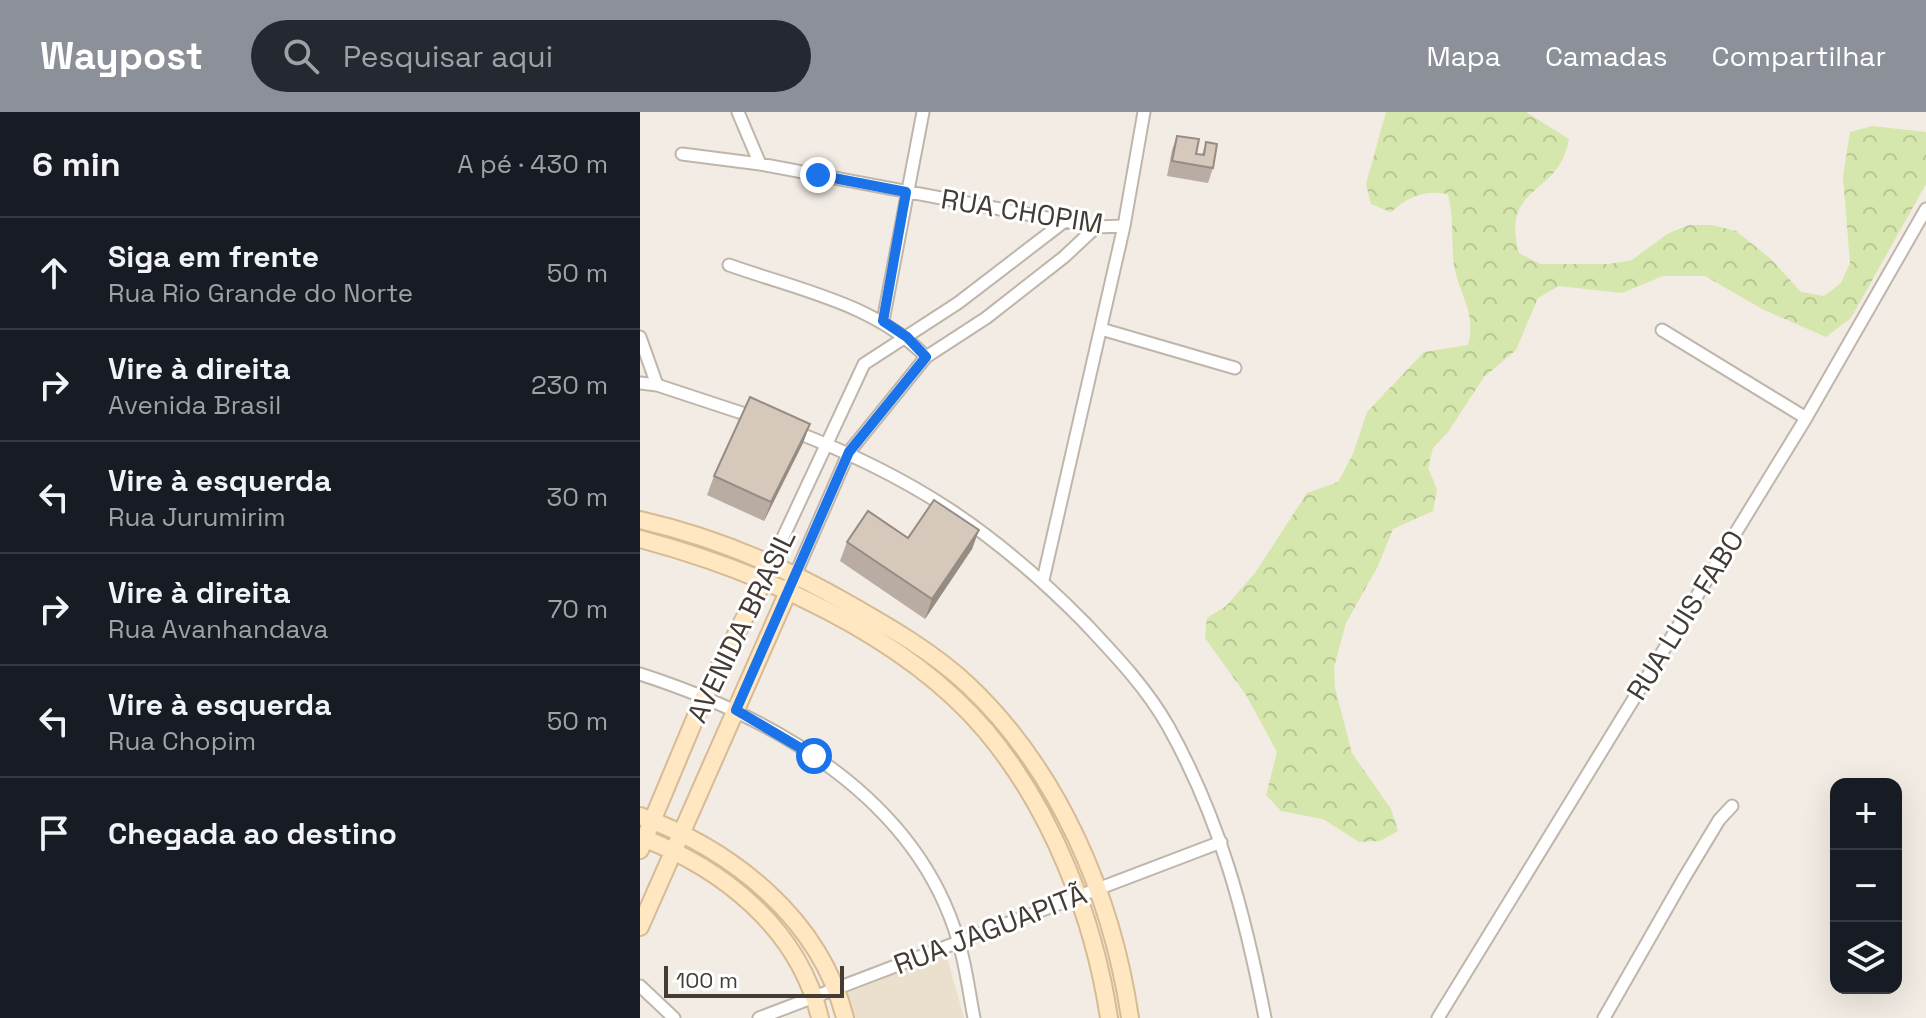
<!DOCTYPE html>
<html lang="pt">
<head>
<meta charset="utf-8">
<style>
	body { margin:0; font-family:"Space Grotesk",sans-serif; background:#242831; color:#f1f3f6 }
	.controls { position:absolute; right:24px; bottom:24px; display:grid; overflow:hidden; border-radius:16px; box-shadow:0 8px 32px #0002 }
	.controls button { width:72px; height:72px; display:grid; place-items:center; padding:0; border:0; border-bottom:2px solid #363941; background:#171b24; color:#f1f3f6; font:40px sans-serif }
	.scale { position:absolute; left:24px; bottom:20px; width:180px; box-sizing:border-box; padding-left:8px; border:4px solid #443b34; border-top:0; font-size:22px; line-height:28px; white-space:nowrap; color:#443b34; -webkit-text-stroke:6px #fff; paint-order:stroke }
	.stop { position:absolute; width:24px; height:24px; margin:-18px; border:6px solid #1a73e8; border-radius:50%; background:#fff }
	.stop.end { background:#1a73e8; border-color:#fff; box-shadow:0 2px 8px #0008 }
	.list { margin:0; padding:0; list-style:none }
	h2 { display:flex; justify-content:space-between; align-items:center; height:104px; margin:0; padding:0 32px; font-size:34px }
	h2 small { font-size:26px; font-weight:400; color:#9ea1a6 }
	.list li { display:grid; grid-template-columns:52px 1fr auto; gap:24px; align-items:center; box-sizing:border-box; height:112px; padding:0 32px; border-top:2px solid #363941 }
	.list b { display:block; font-size:30px; white-space:nowrap }
	.list p { margin:0; font-size:26px; white-space:nowrap; color:#9ea1a6 }
	.list em { font-size:26px; font-style:normal; color:#9ea1a6 }
	.icon { flex:none; width:44px; height:44px; fill:none; stroke:currentColor; stroke-width:2; stroke-linecap:round; stroke-linejoin:round }
	.map { position:relative; flex:none; width:1286px; height:906px; overflow:hidden }
	header { display:flex; align-items:center; gap:48px; box-sizing:border-box; height:112px; padding:0 40px; background:#8c9099; color:#fff }
	header strong { font-size:38px }
	nav { display:flex; gap:44px; margin-inline-start:auto; font-size:28px }
	.search { width:560px; height:72px; background:#242831; display:flex; align-items:center; gap:20px; box-sizing:border-box; padding:0 28px; border-radius:44px; color:#9ea1a6; font-size:30px }
	main { display:flex }
	aside { flex:1; background:#171b24 }
	.map>svg:first-child { display:block }
	.education { fill:#ebdfce }
	.forest { fill:url(#forest-crowns) }
	.lines { fill:none; stroke-linecap:round; stroke-linejoin:round }
	.street-casing { stroke:#c0b5aa; stroke-width:15 }
	.secondary-casing { stroke:#d6bb95; stroke-width:20 }
	.street { stroke:#fff; stroke-width:11 }
	.secondary { stroke:#ffe7c2; stroke-width:16 }
	.wall { fill:#b9aca2 }
	.shaded-wall { fill:#968c84 }
	.building { fill:#d7c8bc; stroke:#968c84; stroke-width:2 }
	.route { stroke:#1a73e8; stroke-width:10 }
	.labels { text-anchor:middle; stroke-width:6; stroke-linejoin:round; paint-order:stroke }
	.street-label { font-size:28px; fill:#443b34; stroke:#fff }
</style>
</head>
<body>
<header>
<strong>Waypost</strong>
<div class="search"><svg class="icon" aria-label="search" viewBox="0 0 24 24"><circle cx="10" cy="10" r="6"/><path d="M15 15l6 6"/></svg>Pesquisar aqui</div>
<nav><a>Mapa</a><a>Camadas</a><a>Compartilhar</a></nav>
</header>
<main>
<aside>
<h2>6 min<small>A pé · 430 m</small></h2>
<ul class="list">
<li><svg class="icon" aria-label="ahead" viewBox="0 0 24 24"><path d="M12 20V5M6 11l6-6 6 6"/></svg><div><b>Siga em frente</b><p>Rua Rio Grande do Norte</p></div><em>50 m</em></li>
<li><svg class="icon" aria-label="right" viewBox="0 0 24 24"><path d="M7 20v-9h11M14 6l5 5-5 5"/></svg><div><b>Vire à direita</b><p>Avenida Brasil</p></div><em>230 m</em></li>
<li><svg class="icon" aria-label="left" viewBox="0 0 24 24"><path d="M17 20v-9H6M10 6l-5 5 5 5"/></svg><div><b>Vire à esquerda</b><p>Rua Jurumirim</p></div><em>30 m</em></li>
<li><svg class="icon" aria-label="right" viewBox="0 0 24 24"><path d="M7 20v-9h11M14 6l5 5-5 5"/></svg><div><b>Vire à direita</b><p>Rua Avanhandava</p></div><em>70 m</em></li>
<li><svg class="icon" aria-label="left" viewBox="0 0 24 24"><path d="M17 20v-9H6M10 6l-5 5 5 5"/></svg><div><b>Vire à esquerda</b><p>Rua Chopim</p></div><em>50 m</em></li>
<li><svg class="icon" aria-label="arrive" viewBox="0 0 24 24"><path d="M6 21V4h12l-3 4 3 4H6"/></svg><div><b>Chegada ao destino</b></div></li>
</ul>
</aside>
<div class="map">
<svg width="1286" height="906" viewBox="0 0 1286 906">
	<defs>
		<pattern id="forest-crowns" width="20" height="18" patternUnits="userSpaceOnUse" patternTransform="scale(2)"><rect width="20" height="18" fill="#d5e7ac"/><path d="M2 6a3 3 0 1 1 6 0M12 15a3 3 0 1 1 6 0" fill="none" stroke="#b8c795"/></pattern>
	</defs>
	<rect width="100%" height="100%" fill="#f2ece4"/>
	<path class="education" d="M306 842 324 906H211L204 882Z"/>
	<path class="forest" d="M746 0H886L929 27C919 86 860 71 879 141L900 152H969L992 148 1027 122 1049 113H1072L1096 119 1131 147 1161 180 1184 184 1201 171 1210 151 1203 65 1210 20 1232 14 1286 20V72L1211 206 1186 225 1122 197 1065 164H1023L982 181 919 174 898 186 876 238 844 265 808 320 793 336 788 356 797 377 793 399 753 417 738 454 706 511 694 555 695 576 712 641 751 697 758 719 740 729 719 730 683 707 641 699 626 683 637 640 606 583 565 526 567 506 586 494 615 461 667 381 698 370 713 342 727 300 784 240 828 233C837 200 819 184 814 153 811 129 814 106 808 82 783 78 770 84 751 100L731 92 726 72Z"/>
	<g class="lines">
		<g class="street-casing">
			<path id="street" d="M98 0 120 52
				M42 42 120 52 456 115 484 114
				M89 153C156 177 236 192 286 245
				M243 209 283 0
				M461 217 595 256
				M1022 218 1166 306
				M0 225 17 273
				M0 271 17 273 114 305
				M153 319C273 365 354 419 444 510 474 542 506 575 528 614 580 707 605 802 625 906
				M132 449 224 252 318 191 425 109
				M156 461 209 340 286 245 346 206 424 145 456 115
				M403 468 484 114 504 0
				M0 562C133 605 276 685 318 828 326 853 329 881 334 906
				M0 874 34 906
				M119 906 581 730
				M798 906 1166 306 1286 97
				M964 906 1044 766 1079 708 1092 694"/>
		</g>
		<g class="secondary-casing">
			<path id="secondary" d="M0 408C75 425 141 453 207 491 249 515 293 540 328 573 419 659 472 784 490 906
				M0 427C120 459 264 522 346 619 412 698 454 806 469 906
				M0 704C93 738 180 807 205 906
				M0 725C83 756 159 817 180 906
				M0 738 64 585 127 462
				M0 815 151 473"/>
		</g>
		<use href="#street" class="street"/>
		<use href="#secondary" class="secondary"/>
	</g>
	<path class="wall" d="M537 24 556 42 562 43 566 30 573 56 568 71 527 64 532 38Z
		M170 312 163 331 124 409 67 383 74 364Z
		M339 418 332 437 285 507 200 449 207 430 268 426Z"/>
	<path class="shaded-wall" d="M170 312 163 331 124 409 131 390Z
		M339 418 332 437 285 507 292 487Z"/>
	<path class="building" d="M537 24 559 27 556 42 564 43 566 30 577 32 573 56 532 49Z
		M110 285 170 312 131 390 74 364Z
		M294 388 339 418 292 487 207 430 228 399 268 426Z"/>
	<g class="lines">
		<path class="route" d="M174 644 96 598 209 340 286 245 267 225 243 209 266 80 178 63"/>
	</g>
	<g class="labels">
		<g class="street-label">
			<text transform="translate(382 99) rotate(9)" y="10">RUA CHOPIM</text>
			<text transform="translate(1045 503) rotate(-58)" y="10">RUA LUIS FABO</text>
			<text transform="translate(101 514) rotate(-64)" y="10">AVENIDA BRASIL</text>
			<text transform="translate(350 817) rotate(-21)" y="10">RUA JAGUAPITÃ</text>
		</g>
	</g>
</svg>
<div class="controls">
<button>+</button>
<button>−</button>
<button><svg class="icon" aria-label="layers" viewBox="0 0 24 24"><path d="M12 4l9 5-9 5-9-5zM3 14l9 5 9-5"/></svg></button>
</div>
<div class="scale">100 m</div>
<div class="stop" style="left:174px;top:644px"></div>
<div class="stop end" style="left:178px;top:63px"></div>
</div>
</main>
</body>
</html>
